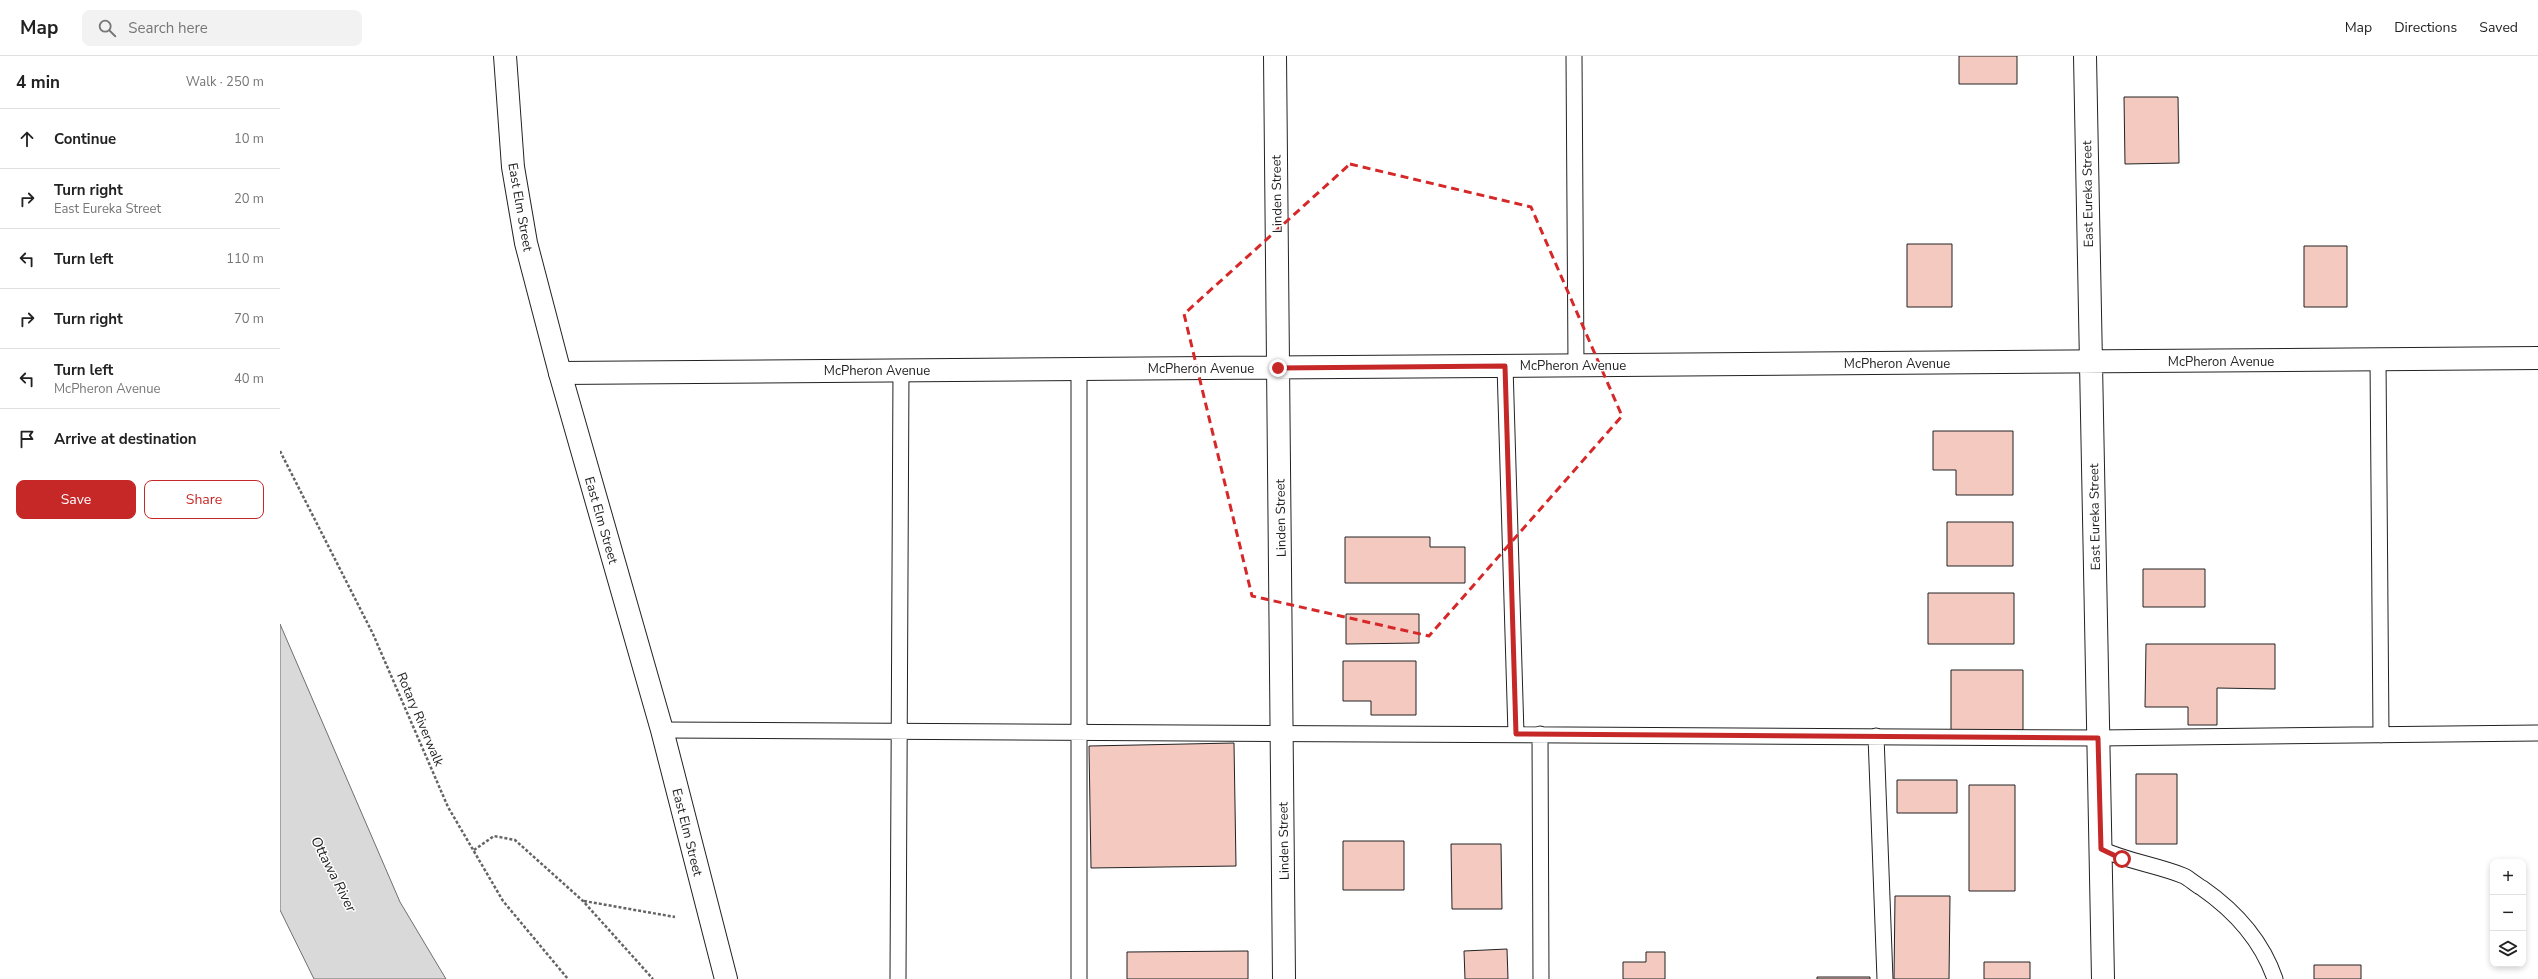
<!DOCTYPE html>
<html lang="en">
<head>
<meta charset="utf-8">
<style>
	body { margin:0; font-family:"Nunito Sans",sans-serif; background:#f2f2f2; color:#222 }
	.controls { position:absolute; right:12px; bottom:12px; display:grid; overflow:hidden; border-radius:8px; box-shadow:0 2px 6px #0003 }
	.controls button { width:36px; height:36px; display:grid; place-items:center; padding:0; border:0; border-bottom:1px solid #e0e0e0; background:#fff; color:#222; font:20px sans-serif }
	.stop { position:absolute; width:12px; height:12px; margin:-9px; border:3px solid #c62828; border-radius:50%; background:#fff }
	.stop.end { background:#c62828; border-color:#fff; box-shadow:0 1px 4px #0008 }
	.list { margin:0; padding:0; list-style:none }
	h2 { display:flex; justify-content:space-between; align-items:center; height:52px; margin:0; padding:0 16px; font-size:17px }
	h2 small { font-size:13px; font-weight:400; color:#767676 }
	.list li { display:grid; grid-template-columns:26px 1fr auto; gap:12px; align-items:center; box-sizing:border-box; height:60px; padding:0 16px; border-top:1px solid #e0e0e0 }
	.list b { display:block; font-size:15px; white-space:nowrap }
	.list p { margin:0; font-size:13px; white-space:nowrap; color:#767676 }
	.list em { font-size:13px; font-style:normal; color:#767676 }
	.actions { display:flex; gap:8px; padding:12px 16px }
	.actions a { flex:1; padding:9px 0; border:1px solid #c62828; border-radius:8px; text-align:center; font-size:14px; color:#c62828 }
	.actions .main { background:#c62828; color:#fff }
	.icon { flex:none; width:22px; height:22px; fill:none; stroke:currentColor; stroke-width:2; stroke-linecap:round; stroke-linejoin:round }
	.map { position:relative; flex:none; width:2258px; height:923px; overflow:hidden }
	header { display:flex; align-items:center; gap:24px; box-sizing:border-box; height:56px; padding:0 20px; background:#fff; border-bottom:1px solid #e0e0e0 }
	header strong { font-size:19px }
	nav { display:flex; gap:22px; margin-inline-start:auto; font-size:14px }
	.search { width:280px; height:36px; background:#f2f2f2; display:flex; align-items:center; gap:10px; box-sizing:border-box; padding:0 14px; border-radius:8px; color:#767676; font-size:15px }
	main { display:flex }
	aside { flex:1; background:#fff }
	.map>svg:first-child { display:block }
	.water { fill:#d9d9d9; stroke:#6f6f6f }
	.building { fill:#f3c9c0; stroke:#222 }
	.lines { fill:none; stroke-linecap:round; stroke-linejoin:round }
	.service-casing { stroke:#222; stroke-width:17 }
	.minor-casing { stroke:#222; stroke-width:24 }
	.primary-casing { stroke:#222; stroke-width:24 }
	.path { stroke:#646464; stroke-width:2.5; stroke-dasharray:3 2; stroke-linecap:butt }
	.service { stroke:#fff; stroke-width:15 }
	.minor { stroke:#fff; stroke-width:22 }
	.primary { stroke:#fff; stroke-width:22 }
	.route { stroke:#c62828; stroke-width:5 }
	.marked { fill:none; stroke:#d62828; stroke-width:3; stroke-dasharray:8 5; stroke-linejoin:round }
	.labels { text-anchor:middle; stroke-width:3; stroke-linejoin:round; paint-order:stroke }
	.street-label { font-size:13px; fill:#222; stroke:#fff }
	.water-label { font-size:14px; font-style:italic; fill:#222; stroke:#fff }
</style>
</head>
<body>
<header>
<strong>Map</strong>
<div class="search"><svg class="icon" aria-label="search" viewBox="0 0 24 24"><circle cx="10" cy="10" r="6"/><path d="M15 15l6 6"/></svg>Search here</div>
<nav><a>Map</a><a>Directions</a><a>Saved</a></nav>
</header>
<main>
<aside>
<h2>4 min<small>Walk · 250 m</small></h2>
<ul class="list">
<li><svg class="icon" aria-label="ahead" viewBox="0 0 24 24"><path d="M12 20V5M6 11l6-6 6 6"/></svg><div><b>Continue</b></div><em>10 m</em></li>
<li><svg class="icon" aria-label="right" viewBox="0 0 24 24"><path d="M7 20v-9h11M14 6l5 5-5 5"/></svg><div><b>Turn right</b><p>East Eureka Street</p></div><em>20 m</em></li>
<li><svg class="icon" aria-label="left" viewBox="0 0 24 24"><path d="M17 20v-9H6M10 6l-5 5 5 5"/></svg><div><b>Turn left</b></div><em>110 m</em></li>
<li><svg class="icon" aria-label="right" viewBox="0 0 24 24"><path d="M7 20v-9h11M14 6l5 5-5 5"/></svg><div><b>Turn right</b></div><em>70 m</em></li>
<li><svg class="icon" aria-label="left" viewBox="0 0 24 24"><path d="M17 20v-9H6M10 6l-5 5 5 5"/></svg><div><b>Turn left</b><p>McPheron Avenue</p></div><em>40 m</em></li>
<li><svg class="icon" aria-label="arrive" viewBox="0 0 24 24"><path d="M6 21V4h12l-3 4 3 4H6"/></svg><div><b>Arrive at destination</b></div></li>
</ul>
<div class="actions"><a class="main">Save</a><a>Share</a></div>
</aside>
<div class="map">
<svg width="2258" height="923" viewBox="0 0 2258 923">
	<rect width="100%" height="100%" fill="#fff"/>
	<path class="water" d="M0 568 120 846 166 923H34L0 854Z"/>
	<path class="building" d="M1679 0H1737V28H1679Z
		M1844 41H1898L1899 107 1845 108Z
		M1627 188H1672V251H1627Z
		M2024 190H2067V251H2024Z
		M1653 375H1733V439H1676V414H1653Z
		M1667 466H1733V510H1667Z
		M1065 481H1150V491H1185V527H1065Z
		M1863 513H1925V551H1863Z
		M1648 537H1734V588H1648Z
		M1066 558H1139V587L1066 588Z
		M1866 588H1995V633L1937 632V669H1908V651H1865Z
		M1063 605H1136V659H1091V645H1063Z
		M1671 614H1743V674H1671Z
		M954 687 956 810 811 812 809 690Z
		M1856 718H1897V788H1856Z
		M1617 724H1677V757H1617Z
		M1689 729H1735V835H1689Z
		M1063 785H1124V834H1063Z
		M1171 788H1221L1222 853H1172Z
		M1615 840H1670L1669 923H1614Z
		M1227 893 1228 923H1185L1184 895Z
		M968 895V923H847V896Z
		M1366 896H1385V923H1343V906H1366Z
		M1704 906H1750V923H1704Z
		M2034 909H2081V923H2034Z
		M1537 921H1590V923H1537Z"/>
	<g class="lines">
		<g class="service-casing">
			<path id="service" d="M1294 0 1296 309
				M2098 304 2101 679
				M1225 310 1236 678
				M382 674 1818 682 2258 677
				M1260 678 1261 923
				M1596 680 1605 923
				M1821 793C1849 806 1877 809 1904 820 1910 823 1916 829 1922 832 1955 855 1982 885 1995 923
				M618 923 621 314
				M799 923V313"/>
		</g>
		<g class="minor-casing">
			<path id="minor" d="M995 0 1004 923
				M1805 0 1823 923
				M280 317 2258 302"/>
		</g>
		<g class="primary-casing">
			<path id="primary" d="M225 0 233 111 246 187 280 317 382 674 446 923"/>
		</g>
		<path class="path" d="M0 395 93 578 168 751 223 845 288 923
			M194 794 214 780 235 784 303 845 373 923
			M304 845 395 861"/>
		<use href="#service" class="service"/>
		<use href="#minor" class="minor"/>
		<use href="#primary" class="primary"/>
	</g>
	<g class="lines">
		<path class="route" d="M998 312 1225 310 1236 678 1818 682 1821 793 1842 803"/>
	</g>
	<path class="marked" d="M1070 108 1251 151 1342 360 1149 580 972 540 904 258Z"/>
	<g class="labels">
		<g class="street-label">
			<text transform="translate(996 138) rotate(-91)" y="5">Linden Street</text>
			<text transform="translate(1807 138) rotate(-91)" y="5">East Eureka Street</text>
			<text transform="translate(241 151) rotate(80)" y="5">East Elm Street</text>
			<text x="1941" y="310">McPheron Avenue</text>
			<text x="1617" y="312">McPheron Avenue</text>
			<text x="1293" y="314">McPheron Avenue</text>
			<text x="921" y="317">McPheron Avenue</text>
			<text x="597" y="319">McPheron Avenue</text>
			<text transform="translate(1814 461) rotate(-91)" y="5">East Eureka Street</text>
			<text transform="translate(1000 462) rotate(-91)" y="5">Linden Street</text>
			<text transform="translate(322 464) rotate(74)" y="5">East Elm Street</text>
			<text transform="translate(141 663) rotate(67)" y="5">Rotary Riverwalk</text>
			<text transform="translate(408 776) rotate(76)" y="5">East Elm Street</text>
			<text transform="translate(1003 785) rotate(-91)" y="5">Linden Street</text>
		</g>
		<g class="water-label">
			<text transform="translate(54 818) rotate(63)" y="5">Ottawa River</text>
		</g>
	</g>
</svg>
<div class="controls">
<button>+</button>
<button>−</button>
<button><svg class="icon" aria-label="layers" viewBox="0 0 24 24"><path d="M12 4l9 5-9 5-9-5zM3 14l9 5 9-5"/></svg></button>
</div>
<div class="stop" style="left:1842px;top:803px"></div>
<div class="stop end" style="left:998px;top:312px"></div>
</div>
</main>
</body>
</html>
